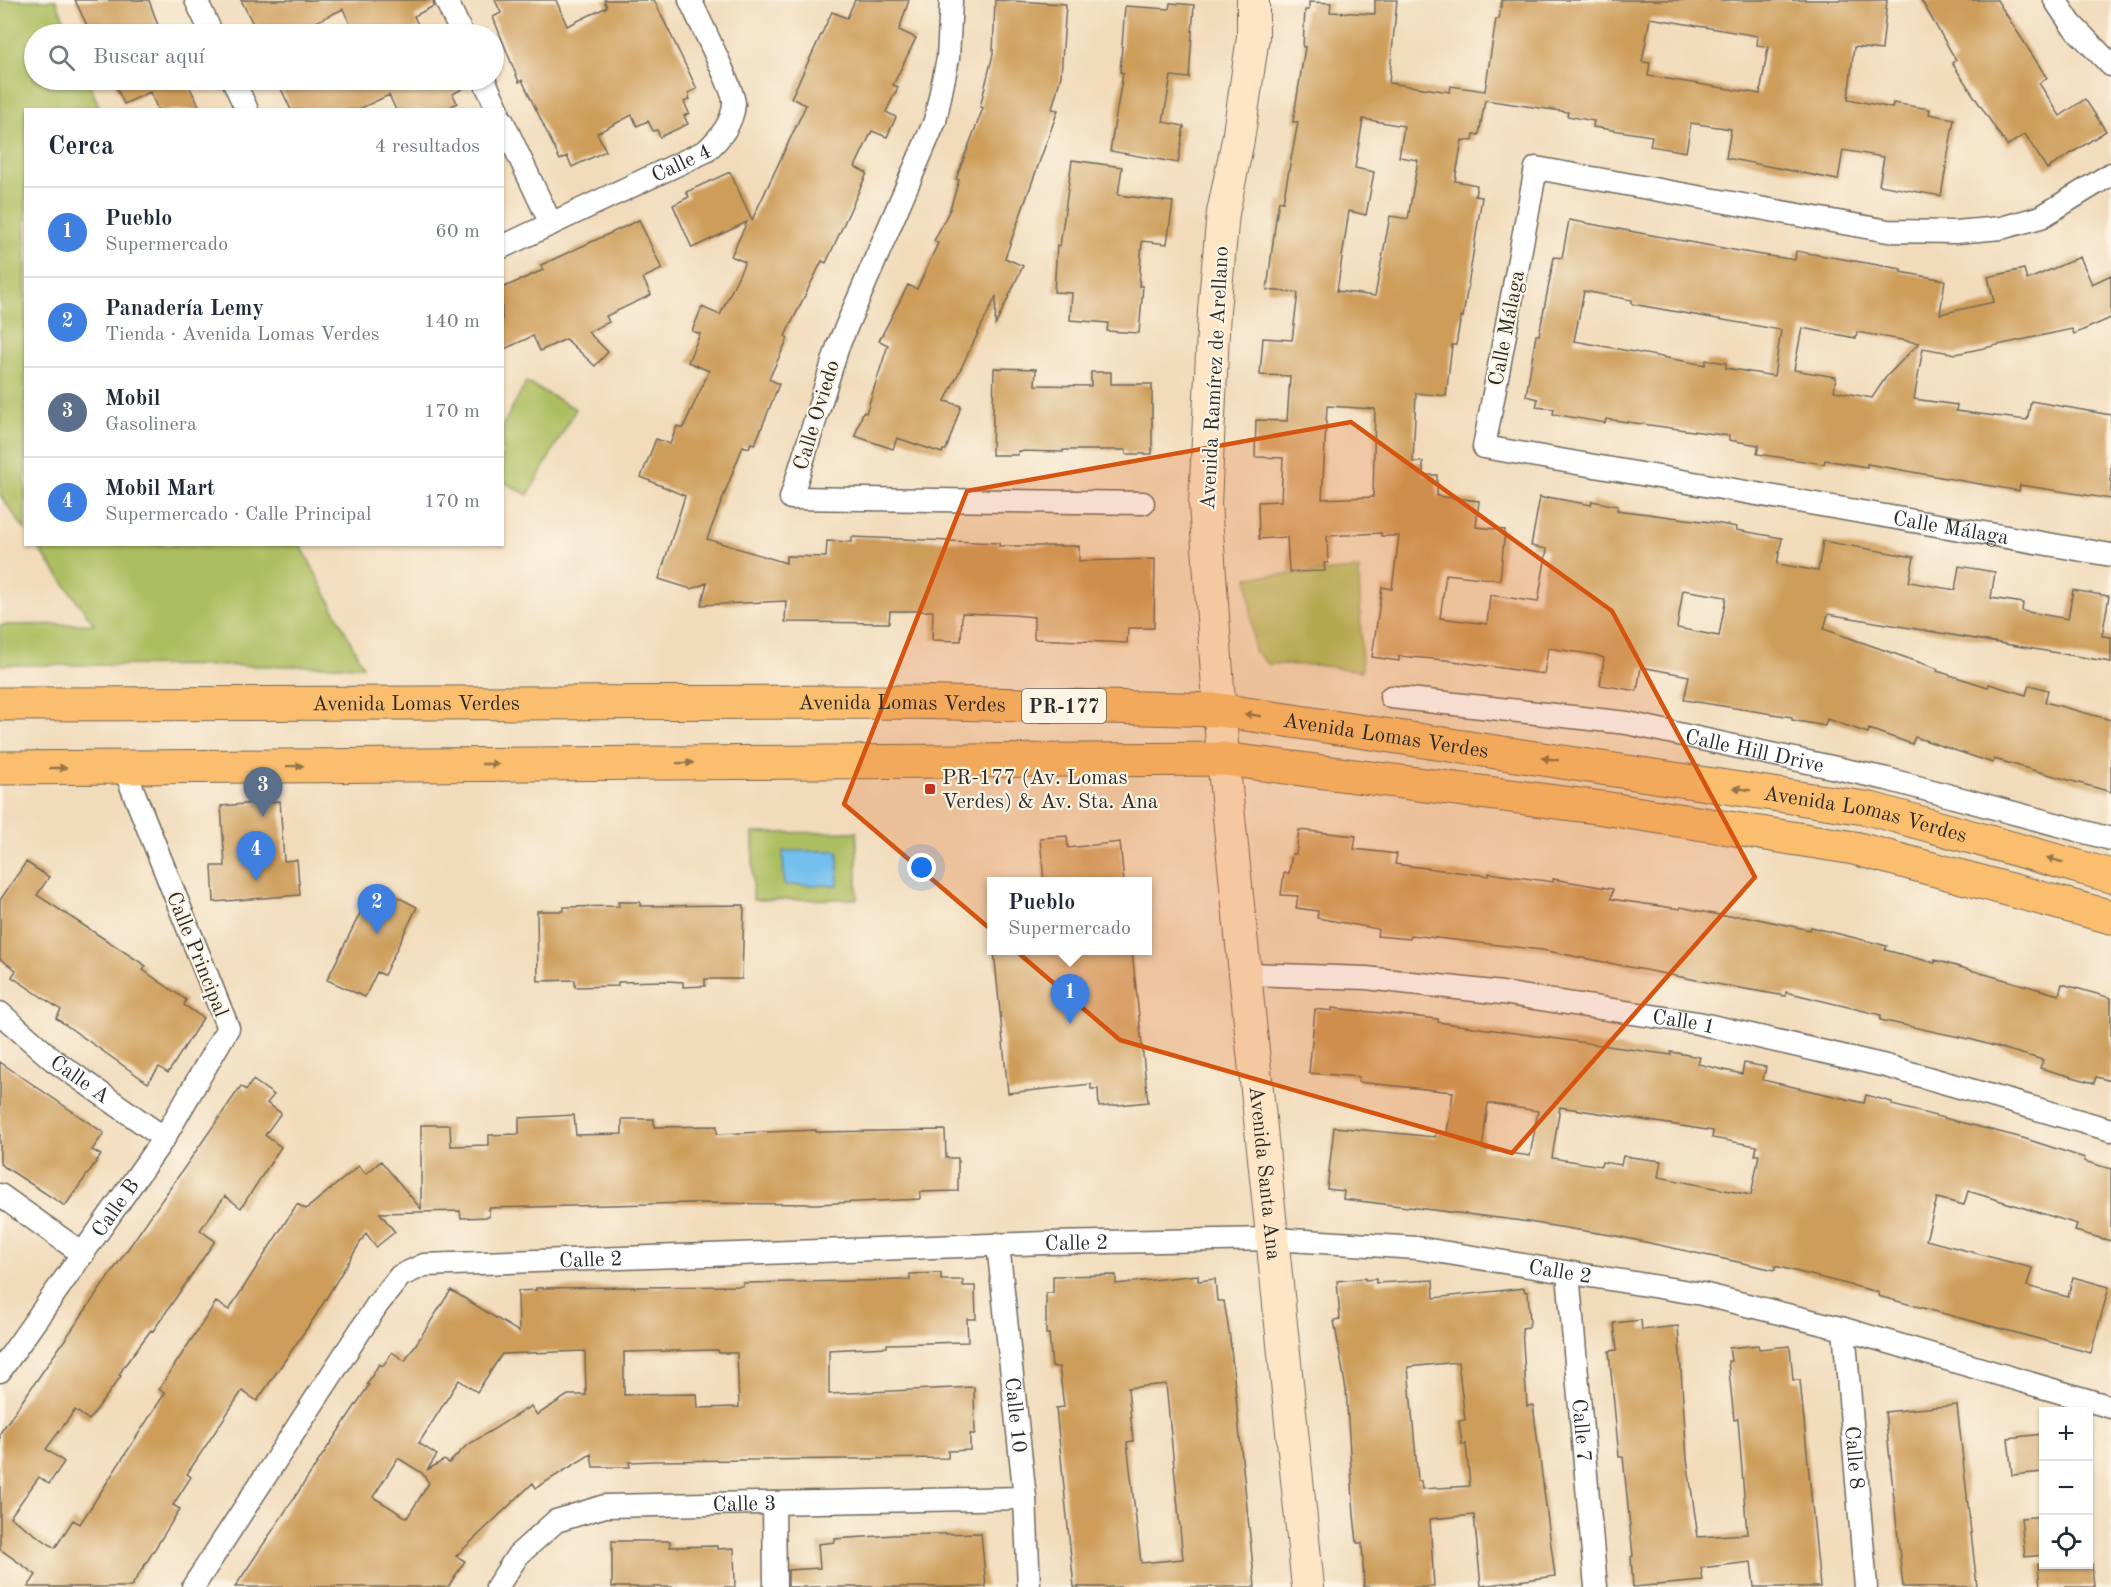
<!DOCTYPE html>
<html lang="es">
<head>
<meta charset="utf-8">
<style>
	body { margin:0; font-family:"Old Standard TT",serif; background:#f2f2f3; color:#1f2937 }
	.controls { position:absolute; right:18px; bottom:18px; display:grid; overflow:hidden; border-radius:0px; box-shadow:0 2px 4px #0004 }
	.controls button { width:54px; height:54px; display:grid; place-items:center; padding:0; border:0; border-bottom:2px solid #e0e1e3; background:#fff; color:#1f2937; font:30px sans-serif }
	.you { position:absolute; left:922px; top:868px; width:21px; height:21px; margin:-15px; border:4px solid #fff; border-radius:50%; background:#1a73e8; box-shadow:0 0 0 9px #1a73e833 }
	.badge { display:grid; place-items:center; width:39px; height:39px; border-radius:50%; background:#1a73e8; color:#fff; font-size:20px; font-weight:700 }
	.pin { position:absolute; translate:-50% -50px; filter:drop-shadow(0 2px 3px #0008) }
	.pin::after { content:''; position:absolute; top:32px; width:21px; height:18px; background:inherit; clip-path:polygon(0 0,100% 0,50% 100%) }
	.popup { position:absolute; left:987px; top:877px; width:165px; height:78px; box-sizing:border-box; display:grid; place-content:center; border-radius:0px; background:#fff; filter:drop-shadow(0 2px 4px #0005); font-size:20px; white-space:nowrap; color:#747a83 }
	.popup b { font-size:22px; color:#1f2937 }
	.popup::after { content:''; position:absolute; left:50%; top:100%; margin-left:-12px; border:12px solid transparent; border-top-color:#fff }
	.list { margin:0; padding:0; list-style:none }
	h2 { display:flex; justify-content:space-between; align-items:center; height:78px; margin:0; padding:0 24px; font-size:26px }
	h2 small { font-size:20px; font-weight:400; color:#747a83 }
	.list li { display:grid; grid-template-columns:39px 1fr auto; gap:18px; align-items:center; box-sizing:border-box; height:90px; padding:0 24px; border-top:2px solid #e0e1e3 }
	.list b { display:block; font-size:22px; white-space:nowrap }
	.list p { margin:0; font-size:20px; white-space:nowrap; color:#747a83 }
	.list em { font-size:20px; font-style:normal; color:#747a83 }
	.icon { flex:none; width:33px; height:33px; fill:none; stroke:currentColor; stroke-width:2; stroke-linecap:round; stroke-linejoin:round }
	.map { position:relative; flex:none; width:2111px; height:1587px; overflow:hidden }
	.search { position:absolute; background:#fff; box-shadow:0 2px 4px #0004; left:24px; top:24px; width:480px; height:66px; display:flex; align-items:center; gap:15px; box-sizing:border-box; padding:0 21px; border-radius:33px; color:#747a83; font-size:22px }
	.panel { position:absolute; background:#fff; box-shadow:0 2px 4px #0004; left:24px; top:108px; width:480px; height:438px; border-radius:0px }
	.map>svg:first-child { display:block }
	.green { fill:#adbe61; stroke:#6c7446; stroke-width:1.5 }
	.water { fill:#75bfee; stroke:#50758c; stroke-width:1.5 }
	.building { fill:#ce9d5a; fill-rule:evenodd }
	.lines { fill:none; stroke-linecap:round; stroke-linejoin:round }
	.street-casing { stroke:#70695d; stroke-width:25 }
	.secondary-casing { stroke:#70695d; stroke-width:34 }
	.highway-casing { stroke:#70695d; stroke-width:35 }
	.street { stroke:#fff; stroke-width:22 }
	.secondary { stroke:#fde5c5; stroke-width:32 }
	.highway { stroke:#fabe6e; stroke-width:33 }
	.oneway { fill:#92744c }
	.marked { fill:#d5540f; fill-opacity:0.2; stroke:#d5540f; stroke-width:4.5; stroke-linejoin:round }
	.poi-dot { fill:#c8321e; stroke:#fcf5e5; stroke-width:2 }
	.labels { text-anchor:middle; stroke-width:4.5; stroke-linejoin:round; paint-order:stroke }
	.shield { fill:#fcf5e5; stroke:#6a6863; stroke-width:1.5 }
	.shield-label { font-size:20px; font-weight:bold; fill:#2b2b2b }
	.street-label { font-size:21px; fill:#2b2b2b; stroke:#fcf5e5 }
	.poi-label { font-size:21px; fill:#2b2b2b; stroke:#fcf5e5; text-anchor:start }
</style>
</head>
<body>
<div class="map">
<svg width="2111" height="1587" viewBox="0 0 2111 1587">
	<rect width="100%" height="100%" fill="#fcf5e5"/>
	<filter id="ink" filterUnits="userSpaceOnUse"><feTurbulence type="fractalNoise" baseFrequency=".0167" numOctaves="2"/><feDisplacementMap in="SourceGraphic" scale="12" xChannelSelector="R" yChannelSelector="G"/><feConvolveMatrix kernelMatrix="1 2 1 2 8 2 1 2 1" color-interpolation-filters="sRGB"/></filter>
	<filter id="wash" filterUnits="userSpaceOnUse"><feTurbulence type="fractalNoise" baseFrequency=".008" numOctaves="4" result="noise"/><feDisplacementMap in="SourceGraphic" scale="24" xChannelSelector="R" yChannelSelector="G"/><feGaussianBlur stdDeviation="1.35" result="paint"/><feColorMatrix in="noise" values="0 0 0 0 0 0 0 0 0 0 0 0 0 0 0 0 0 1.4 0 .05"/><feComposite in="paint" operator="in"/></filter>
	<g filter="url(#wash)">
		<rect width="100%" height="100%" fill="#f1dbbb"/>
		<path class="green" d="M0 0H56L70 34H34V80H88L100 109 26 110 25 530 0 495Z
			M526 382 576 409 528 495 502 481 503 425Z
			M36 545H301L363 666 0 665V625L94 624Z
			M1359 569 1362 671 1315 665 1268 664 1254 651 1248 577Z
			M857 832V899L753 900V833Z"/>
		<path class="water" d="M783 851H838V885H784Z"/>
		<g id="blocks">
			<path class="building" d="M75 0H149L161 34H91Z
				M241 0H433L434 6 414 16 419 27 403 34H355L343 9 303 28 306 34H258Z
				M495 0H556L567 26 607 7 604 0H654L697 89 688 93 690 99 684 102 689 113 684 116 688 124 660 137 657 130 653 131 648 121 637 126 632 115 597 133 606 151 572 167 567 156 560 160 522 80 519 82 493 17 501 13Z
				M855 0H909L899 30 916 38 893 85 898 87 886 112 896 117 887 137 872 131 855 167 867 173 826 263 822 261 785 336 788 338 769 379 779 384 768 412 755 444 751 443 749 448 743 446 707 539 786 563V556L826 557 827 541 852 542V537L975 542 999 543V546H1079V561L1155 559 1154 628H1128L1127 643 1034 639V617L1014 615 962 613 961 641 932 640 933 611H890L889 623 785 622 786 601 701 605 707 583 691 589 659 579 685 496 641 477 656 439 670 444 677 426 683 428 709 371 688 362 700 334 692 331 702 307 720 315 745 262 731 256 747 222 692 248 673 205 689 197 686 192 730 172 752 220 806 105 791 98 832 12 847 18Z
				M995 0 1066 4 1061 76 1052 109 1058 110 1005 258 1023 266 995 326 996 296 945 401 961 406 946 450H943L942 453 897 438 893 449 855 436 863 412 866 413 888 345 879 341 908 285 917 289 938 243 934 241 950 209 959 180 956 179 983 108 980 107 993 54Z
				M1375 0H1397L1389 83 1450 92 1451 86 1485 91 1496 19H1499L1502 0H1887L1882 50 1854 47 1848 99 1892 108 1893 103 1930 109 1929 114 1954 119 1941 196 1879 185 1884 157 1843 150 1838 180 1726 158 1731 129 1691 123 1686 152 1650 146 1652 136 1593 127 1594 121 1567 116 1568 112 1485 100 1479 135 1474 134 1473 141 1462 140 1455 181 1477 185 1475 196 1482 197 1463 317 1461 316 1456 345H1452L1446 396 1416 393 1413 462H1423V475H1437V496L1479 501 1476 527 1505 530 1500 580 1446 574 1440 618 1487 624 1490 595 1538 602 1547 549 1531 546 1540 497 1547 499V497L1591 505 1592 501 1618 506 1617 510 1710 522 1737 527 1736 530 1782 538 1777 564 1818 571 1823 541 1914 557 1909 582 1955 590 1959 566 1995 572 1991 598 2023 603 2022 611 2068 619 2073 590 2109 596 2102 636 2111 637V662L1828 614 1824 629 1938 669 1937 671 1988 687 1989 684 2026 695 2029 685 2048 690 2045 702 2111 720V792L1994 759 1993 763 1915 737 1912 744 1869 729 1868 733 1827 719 1825 726 1792 720V717L1684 700 1689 676 1641 667 1637 691 1600 685 1604 658 1596 655 1548 648 1544 674 1446 660 1399 656V661L1372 657 1382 587 1392 589 1399 536H1381V533L1327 536 1328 563H1324L1325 571 1289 572 1287 537 1259 539 1258 502 1281 501 1283 458 1255 457 1256 420 1287 421 1290 376 1260 375 1263 338 1292 340 1298 293 1267 290 1276 218 1279 201 1283 202 1298 122H1293L1305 47H1303L1305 10H1309V2L1331 3 1330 12 1375 14ZM1650 18 1758 36 1757 45 1768 47 1760 94 1648 76 1650 63 1642 62ZM1363 119 1404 126 1399 157 1418 160 1408 219 1390 216 1375 296 1337 291 1349 211 1366 215 1374 172 1355 168ZM1327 406 1375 409 1373 497 1322 499ZM1683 590 1726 597 1719 636 1677 628Z
				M1921 0H1997L2047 78 2039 83 2060 116 2085 99 2106 131 2047 169 2025 134 2007 146 1952 63 1956 60Z
				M1170 3 1194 5 1189 78 1171 76 1163 122 1184 126 1178 163 1110 151 1123 73 1120 72 1125 6 1169 9Z
				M113 80H186L201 110H158L150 92 124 104Z
				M277 80H471V84L453 94 457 103 445 110H396L389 95 357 110H291Z
				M1072 160 1122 167 1118 195 1173 202 1167 244 1142 241 1139 286H1143L1139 333 1107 331 1108 323 1070 320 1072 293 1054 292 1057 245 1060 246Z
				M639 220 662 269 643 278 651 295 606 316 609 322 588 332 608 352 595 366 566 339 540 351 533 336 502 350V288L543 270 541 265Z
				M1569 220 1750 253 1795 260 1796 251 1901 269V272L1945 280 1940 314 1994 302 1988 277 2024 269 2027 280 2080 257 2092 284 2111 275V318L2074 334 2072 329 1956 354 1923 348 1914 399 1957 405 1956 411 2027 420 2031 401 2111 415V499L2020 485 2019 491 1867 464V467L1825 460 1824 464 1757 454 1759 445 1729 440V436L1606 419 1605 423 1553 414 1554 409 1536 407 1538 399 1526 396 1536 335H1539L1554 257 1562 258ZM1584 291 1632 300V304L1781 330 1774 376 1726 368V363L1706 360 1705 365 1574 341ZM1802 328 1856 338 1857 332 1919 343 1886 377 1872 398 1834 391 1836 377 1794 370Z
				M994 368 1036 369 1035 385 1091 386V372H1111V384H1152V454H1126V450H1063V452L1018 451V455H992Z
				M280 801 284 861 297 860 300 895 214 902 212 866H225L221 806Z
				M1299 830 1356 836 1354 849 1397 854 1395 864 1489 876V873L1553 882V879L1613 889 1611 899 1680 909 1681 907 1723 916H1744L1810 930 1811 927 1887 946 1885 950 1935 963V960L2059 995 2062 984 2111 998V1081L2096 1077 2094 1083 2040 1068 2043 1060 1973 1040 1880 1020 1881 1015 1786 992V996L1722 985 1542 950 1411 935 1410 939 1377 936 1378 929 1317 918 1318 911 1296 908 1298 896 1281 895 1284 873H1289L1292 854H1296Z
				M1067 836 1068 848 1120 842 1124 882H1044L1040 838Z
				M26 862 49 877 37 895 146 966 143 970 186 1000 184 1005 203 1018 168 1073 159 1067 148 1083 56 1018 61 1010 12 977 16 970 0 959V900Z
				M374 885 417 907 384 975 377 972 365 997 327 980Z
				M618 902H640V906L744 905 742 979H705V986L683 987V982L668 981 618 982V986L575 987V980L538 981 537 911H564V907L619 906Z
				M994 951H1132L1148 1102 1099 1107 1098 1089H1091V1084L1008 1093Z
				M1332 1008 1438 1019V1022L1671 1055V1052L1700 1057 1698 1064 1742 1074 1744 1063 1766 1067 1763 1080 1864 1103 1866 1095 1892 1102V1105L2023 1138 2085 1158 2084 1161 2111 1169V1241L2075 1231 2077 1224 1968 1191 1964 1205 1937 1198 1926 1240 2032 1268 2027 1286 2068 1297 2073 1277 2109 1287 2091 1353 1878 1296 1879 1293 1870 1290 1775 1266V1270L1617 1236 1515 1220 1343 1199 1344 1191 1327 1189 1334 1127 1435 1137 1436 1131 1447 1133 1453 1092 1358 1082 1359 1077 1309 1073 1315 1009 1332 1011ZM1488 1103 1538 1111 1530 1156 1482 1149ZM1560 1107 1713 1131 1712 1138 1757 1146 1755 1155H1759L1751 1195 1658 1177 1661 1161 1623 1156 1621 1165 1602 1162 1601 1166 1552 1158Z
				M0 1062 104 1133 92 1150 101 1155 65 1206 0 1164Z
				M253 1080 274 1095 267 1103 281 1113 265 1135 281 1147 241 1208 225 1196 200 1230 215 1241 153 1331 151 1330 125 1365 119 1375 121 1376 89 1420 75 1410 46 1449 64 1462 49 1484 39 1477 10 1517 55 1548 73 1520 80 1524 165 1393 159 1389 216 1302 229 1310 297 1204 306 1209 359 1166 366 1174 381 1161 421 1209V1125H450L451 1146 489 1145V1135L519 1134V1118L574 1115 576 1135 622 1134V1119H654V1127L717 1126V1134L816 1130V1132L945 1130 946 1158H958V1191L920 1192V1199L817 1204 691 1203 489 1208V1217L461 1218 460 1211 380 1213 395 1232 376 1247 366 1233 316 1315 257 1401 242 1391 187 1474 191 1477 173 1505 180 1509 131 1587H28L36 1575 0 1549V1433L241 1086 246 1090Z
				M941 1273V1280H963V1286H975L976 1319H967L968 1342 887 1344V1347L829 1350V1394L974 1387 975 1434H970V1450L948 1451V1458L655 1461 629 1462 630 1467H593L591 1454 536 1488 533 1483 456 1556 465 1561 448 1587H235L369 1385 367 1384 379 1364 383 1366 392 1352 405 1361 451 1290 519 1332 518 1291 536 1290V1288L743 1286V1283L910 1280V1274ZM718 1350 719 1353H737L739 1407 698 1408 697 1394 624 1395V1352ZM585 1351 586 1395H568L537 1415 531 1406 466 1446 449 1463 444 1460 427 1470 437 1455 419 1443 459 1380 477 1392 502 1354ZM398 1458 422 1473 429 1483 407 1518 373 1497Z
				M1116 1275V1284L1198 1275V1281L1215 1279 1217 1301H1224L1230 1338 1255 1587H1074L1056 1408 1064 1407 1059 1367H1052L1049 1334H1046V1293H1053V1276ZM1166 1384 1183 1559 1141 1563 1127 1442 1133 1441 1128 1388Z
				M1365 1278V1280L1376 1279V1283L1433 1280 1434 1298 1524 1288 1525 1292H1528L1530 1322 1529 1327 1522 1328 1527 1406 1533 1405 1555 1576 1481 1586 1474 1515 1430 1519 1434 1587H1364L1362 1543H1357L1354 1515 1346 1390 1334 1320 1340 1319 1337 1281ZM1458 1362 1465 1420 1459 1421 1462 1444H1466L1470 1486 1422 1489 1421 1481H1418L1408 1367Z
				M1641 1320 1642 1330 1678 1326 1687 1459 1698 1537 1747 1534 1738 1419 1734 1420 1728 1361H1731L1729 1348 1758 1345 1759 1349 1790 1346 1793 1380H1800L1820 1587H1754L1751 1562 1701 1568 1703 1581 1633 1587 1631 1557 1633 1556 1623 1457H1619L1609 1351 1617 1350 1614 1323Z
				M1957 1405 1977 1587H1903L1885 1412Z
				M2043 1434V1472L2012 1475 2008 1438Z
				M2043 1516V1555L2025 1557 2021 1518Z
				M981 1533 986 1587H788V1570L820 1568 818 1544 835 1542V1539L893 1535Z
				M612 1541H670V1547L717 1546V1549L734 1548 735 1587H612Z
				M2038 1564H2092L2094 1587H2040Z"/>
		</g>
	</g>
	<g filter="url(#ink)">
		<use href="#blocks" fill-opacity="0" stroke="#70695d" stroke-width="1.5"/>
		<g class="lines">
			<g class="street-casing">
				<g id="street">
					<path d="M196 0 212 34"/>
					<path d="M446 0 462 34"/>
					<path d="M951 0 948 58 935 121 838 346 791 498 1143 503"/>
					<path d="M2055 0 2071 24 2111 65"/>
					<path d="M233 80 247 110"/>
					<path d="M484 80 498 110"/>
					<path d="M502 120 551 224"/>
					<path id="s1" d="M2111 174 2041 217 2001 228 1956 232 1888 231 1536 168 1484 447 2111 555"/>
					<path id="s2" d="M502 247 706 151C720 138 733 123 734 103 735 93 697 15 690 0"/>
					<path id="s3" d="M1391 697 1627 723 1887 779 2111 839"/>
					<path id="s4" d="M1246 974 1366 978 1502 993 1698 1023 1886 1066 2111 1130"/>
					<path id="s5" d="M0 1013 52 1059 164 1138"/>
					<path d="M0 1195 83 1254"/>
					<path id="s6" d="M998 1244 1025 1498 1029 1587"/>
					<path id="s7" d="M1568 1273 1596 1587"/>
					<path id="s8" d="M1844 1329 1866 1587"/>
					<path id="s9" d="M0 1371 164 1138 228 1028 124 768"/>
					<path d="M774 1503 775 1587"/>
					<path id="s10" d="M193 1587 377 1305 400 1276 424 1265 1047 1243 1274 1239 1417 1248 1702 1294 1844 1329 2111 1407"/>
					<path id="s11" d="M497 1587 518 1555 556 1521 605 1506 1025 1498"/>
				</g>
			</g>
			<g class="secondary-casing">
				<g id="secondary">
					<path id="s12" d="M1253 0V37L1238 140 1223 213 1214 310 1205 504 1223 759 1308 1587"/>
				</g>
			</g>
			<g class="highway-casing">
				<g id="highway">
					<path id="s13" d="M0 704 908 702 1220 710 1871 809 2111 876"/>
					<path d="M0 768 1223 759 1603 808 1854 848 2111 917"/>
				</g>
			</g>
			<use href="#street" class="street"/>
			<use href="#secondary" class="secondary"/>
			<use href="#highway" class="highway"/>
		</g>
		<defs><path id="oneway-solid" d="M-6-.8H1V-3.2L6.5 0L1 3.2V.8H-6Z" transform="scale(1.5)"/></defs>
		<g class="oneway">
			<use href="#oneway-solid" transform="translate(1253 715) rotate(-172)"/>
			<use href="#oneway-solid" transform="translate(1550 759) rotate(-172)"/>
			<use href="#oneway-solid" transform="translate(685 763) rotate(-1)"/>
			<use href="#oneway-solid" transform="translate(490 764)"/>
			<use href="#oneway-solid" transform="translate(295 766) rotate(-1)"/>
			<use href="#oneway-solid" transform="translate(58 768)"/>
			<use href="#oneway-solid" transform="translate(1742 789) rotate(-171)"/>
			<use href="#oneway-solid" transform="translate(2055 860) rotate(-164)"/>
		</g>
	</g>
	<path class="marked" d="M1351 422 1612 611 1755 877 1512 1153 1120 1040 844 804 967 491Z"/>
	<rect class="poi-dot" x="924" y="783" width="12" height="12" rx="3"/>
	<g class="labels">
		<rect class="shield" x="1022" y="689" width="84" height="34" rx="4.5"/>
		<g class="shield-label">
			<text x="1064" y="713">PR-177</text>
		</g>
		<g class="street-label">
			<text dy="7" stroke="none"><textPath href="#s2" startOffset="198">Calle 4</textPath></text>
			<text transform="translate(1506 328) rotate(-79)" y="7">Calle Málaga</text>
			<text transform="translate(1214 378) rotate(-87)" y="7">Avenida Ramírez de Arellano</text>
			<text transform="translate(816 415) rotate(-73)" y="7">Calle Oviedo</text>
			<text dy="7" stroke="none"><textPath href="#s1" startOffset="1352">Calle Málaga</textPath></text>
			<text dy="7" stroke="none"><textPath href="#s13" startOffset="416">Avenida Lomas Verdes</textPath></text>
			<text dy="7" stroke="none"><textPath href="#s13" startOffset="902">Avenida Lomas Verdes</textPath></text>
			<text dy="7" stroke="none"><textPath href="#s13" startOffset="1388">Avenida Lomas Verdes</textPath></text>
			<text dy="7" stroke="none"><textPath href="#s3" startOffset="368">Calle Hill Drive</textPath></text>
			<text dy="7" stroke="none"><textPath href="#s13" startOffset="1874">Avenida Lomas Verdes</textPath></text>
			<text transform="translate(198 954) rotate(68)" y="7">Calle Principal</text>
			<text dy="7" stroke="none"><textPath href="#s4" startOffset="441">Calle 1</textPath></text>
			<text dy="7" stroke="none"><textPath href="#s5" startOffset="104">Calle A</textPath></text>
			<text dy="7" stroke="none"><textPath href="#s12" startOffset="1179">Avenida Santa Ana</textPath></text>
			<text dy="7" stroke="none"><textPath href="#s9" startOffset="200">Calle B</textPath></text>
			<text dy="7" stroke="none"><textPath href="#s10" startOffset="1053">Calle 2</textPath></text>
			<text dy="7" stroke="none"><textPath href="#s10" startOffset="567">Calle 2</textPath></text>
			<text dy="7" stroke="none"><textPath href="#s10" startOffset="1539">Calle 2</textPath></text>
			<text dy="7" stroke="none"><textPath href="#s6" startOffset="172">Calle 10</textPath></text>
			<text dy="7" stroke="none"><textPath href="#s7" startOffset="158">Calle 7</textPath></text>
			<text dy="7" stroke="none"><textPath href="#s8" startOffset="129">Calle 8</textPath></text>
			<text dy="7" stroke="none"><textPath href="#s11" startOffset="280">Calle 3</textPath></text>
		</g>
		<g class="poi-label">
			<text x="942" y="784">PR-177 (Av. Lomas<tspan x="942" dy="24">Verdes) &amp; Av. Sta. Ana</tspan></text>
		</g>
	</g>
</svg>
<div class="controls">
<button>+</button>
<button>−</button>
<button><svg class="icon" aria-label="locate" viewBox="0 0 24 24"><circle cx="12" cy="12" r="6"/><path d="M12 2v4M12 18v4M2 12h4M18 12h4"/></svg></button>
</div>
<div class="you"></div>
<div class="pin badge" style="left:1070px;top:1024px;background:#3f7fe0">1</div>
<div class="popup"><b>Pueblo</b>Supermercado</div>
<div class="pin badge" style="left:377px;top:934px;background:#3f7fe0">2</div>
<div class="pin badge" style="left:263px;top:817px;background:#5c6f8a">3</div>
<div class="pin badge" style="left:256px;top:881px;background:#3f7fe0">4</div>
<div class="search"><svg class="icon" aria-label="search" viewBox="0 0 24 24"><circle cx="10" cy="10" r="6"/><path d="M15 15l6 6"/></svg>Buscar aquí</div>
<section class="panel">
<h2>Cerca<small>4 resultados</small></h2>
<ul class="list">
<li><span class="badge" style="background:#3f7fe0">1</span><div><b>Pueblo</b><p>Supermercado</p></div><em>60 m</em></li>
<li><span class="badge" style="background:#3f7fe0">2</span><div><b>Panadería Lemy</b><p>Tienda · Avenida Lomas Verdes</p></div><em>140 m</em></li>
<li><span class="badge" style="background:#5c6f8a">3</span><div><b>Mobil</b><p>Gasolinera</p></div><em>170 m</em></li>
<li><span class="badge" style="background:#3f7fe0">4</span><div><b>Mobil Mart</b><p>Supermercado · Calle Principal</p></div><em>170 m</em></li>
</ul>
</section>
</div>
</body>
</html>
